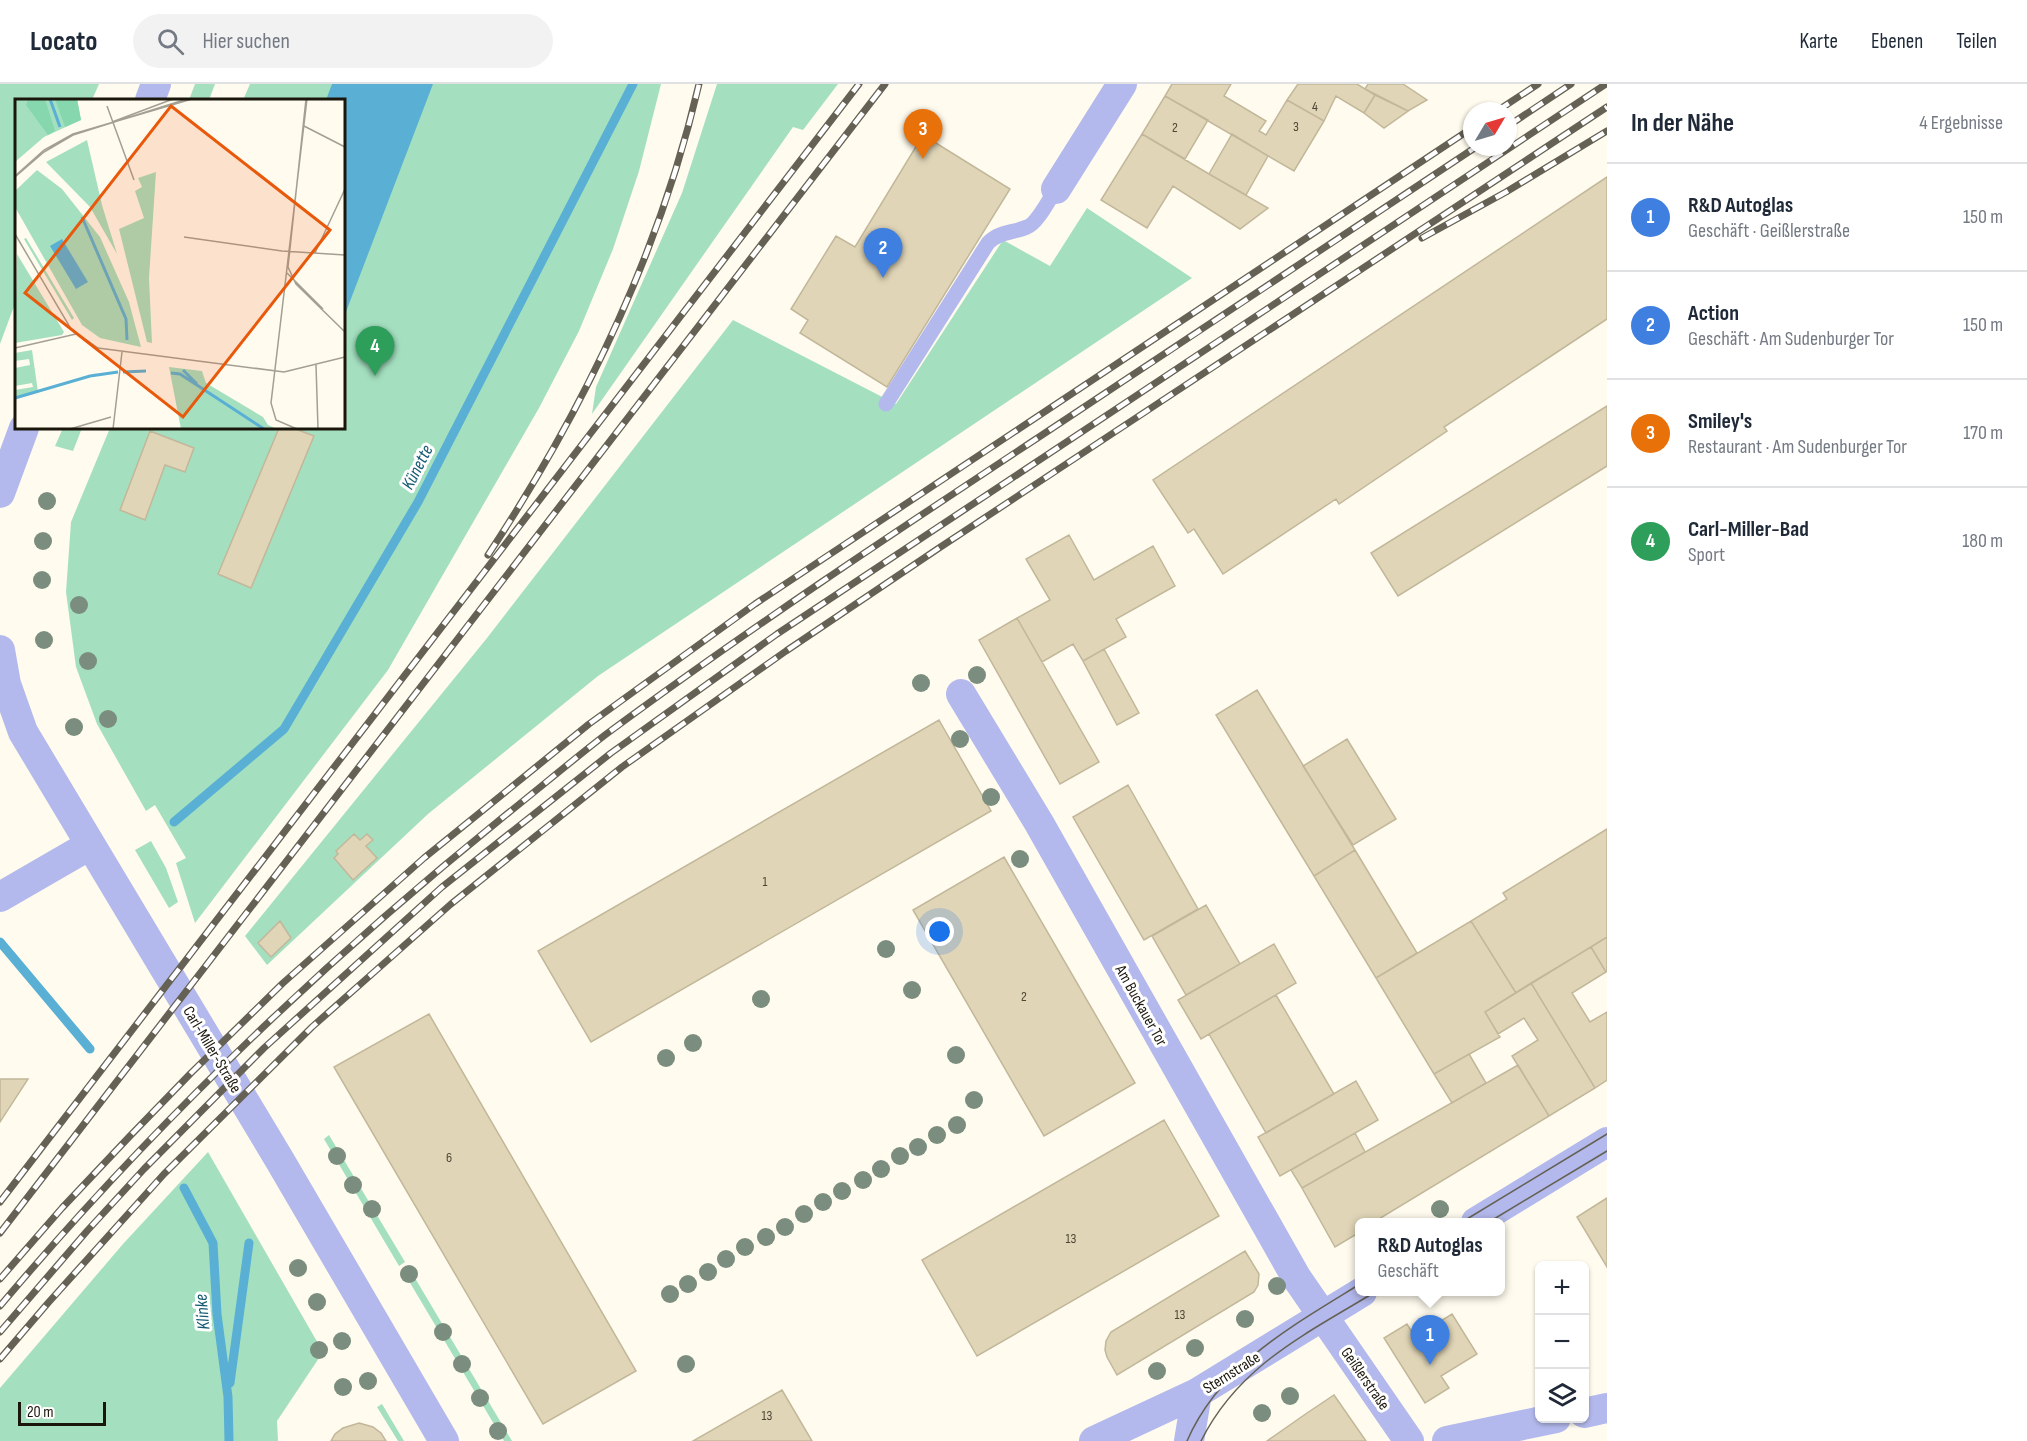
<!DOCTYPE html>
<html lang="de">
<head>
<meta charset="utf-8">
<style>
	body { margin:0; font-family:"Sofia Sans Condensed",sans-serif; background:#f2f2f3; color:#1f2937 }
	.controls { position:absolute; right:18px; bottom:18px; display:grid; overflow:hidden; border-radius:9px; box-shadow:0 2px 4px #0004 }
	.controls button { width:54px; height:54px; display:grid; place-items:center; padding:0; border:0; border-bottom:2px solid #e0e1e3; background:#fff; color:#1f2937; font:30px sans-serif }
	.compass { position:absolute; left:1463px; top:18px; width:54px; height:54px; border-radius:50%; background:#fff; box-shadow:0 2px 4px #0004; rotate:52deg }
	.scale { position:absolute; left:18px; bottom:15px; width:88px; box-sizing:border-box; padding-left:6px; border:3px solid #1a160b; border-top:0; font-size:16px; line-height:21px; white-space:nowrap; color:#1a160b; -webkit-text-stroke:4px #fff; paint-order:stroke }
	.you { position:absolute; left:940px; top:848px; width:21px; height:21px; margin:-15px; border:4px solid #fff; border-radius:50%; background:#1a73e8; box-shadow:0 0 0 9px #1a73e833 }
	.badge { display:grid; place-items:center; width:39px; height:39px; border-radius:50%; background:#db2777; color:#fff; font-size:20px; font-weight:700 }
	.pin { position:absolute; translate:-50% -50px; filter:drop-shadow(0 2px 3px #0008) }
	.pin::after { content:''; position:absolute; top:32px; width:21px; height:18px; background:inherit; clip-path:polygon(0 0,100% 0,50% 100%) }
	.popup { position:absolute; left:1355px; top:1134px; width:150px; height:78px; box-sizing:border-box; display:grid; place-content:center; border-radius:9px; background:#fff; filter:drop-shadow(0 2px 4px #0005); font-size:20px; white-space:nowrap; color:#747a83 }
	.popup b { font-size:22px; color:#1f2937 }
	.popup::after { content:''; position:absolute; left:50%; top:100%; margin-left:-12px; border:12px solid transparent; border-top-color:#fff }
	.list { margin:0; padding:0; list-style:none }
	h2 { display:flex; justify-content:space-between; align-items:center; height:78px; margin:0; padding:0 24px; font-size:26px }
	h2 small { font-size:20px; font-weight:400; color:#747a83 }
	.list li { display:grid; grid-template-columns:39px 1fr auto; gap:18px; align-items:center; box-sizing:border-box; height:108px; padding:0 24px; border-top:2px solid #e0e1e3 }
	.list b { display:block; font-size:22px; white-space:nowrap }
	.list p { margin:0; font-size:20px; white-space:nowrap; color:#747a83 }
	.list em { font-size:20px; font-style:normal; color:#747a83 }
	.icon { flex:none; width:33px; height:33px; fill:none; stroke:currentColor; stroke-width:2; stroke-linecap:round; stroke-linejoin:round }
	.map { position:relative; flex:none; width:1607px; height:1357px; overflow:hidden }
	header { display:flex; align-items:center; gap:36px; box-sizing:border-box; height:84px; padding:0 30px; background:#fff; border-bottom:2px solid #e0e1e3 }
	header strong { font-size:28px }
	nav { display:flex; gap:33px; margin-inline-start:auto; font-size:21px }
	.search { width:420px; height:54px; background:#f2f2f3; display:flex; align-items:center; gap:15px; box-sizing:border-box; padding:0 21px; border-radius:33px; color:#747a83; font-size:22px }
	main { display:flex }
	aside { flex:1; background:#fff }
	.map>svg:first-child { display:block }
	.green { fill:#a4e0c0 }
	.water { fill:#59b0d4 }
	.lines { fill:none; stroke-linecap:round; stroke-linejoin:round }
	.stream { stroke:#59b0d4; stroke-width:9 }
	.building { fill:#e0d5b7; stroke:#c2b79a; stroke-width:1.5 }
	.lane { stroke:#b3b9ec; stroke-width:15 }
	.street { stroke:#b3b9ec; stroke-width:30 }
	.tram { stroke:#656155; stroke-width:1.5 }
	.rail-casing { stroke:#656155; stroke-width:7 }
	.rail { stroke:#fff; stroke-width:4.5; stroke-dasharray:14; stroke-linecap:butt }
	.tree { fill:#7b8d7e }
	.labels { text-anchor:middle; stroke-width:6; stroke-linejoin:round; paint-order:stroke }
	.number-label { font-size:14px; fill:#4c4636 }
	.street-label { font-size:16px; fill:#1a160b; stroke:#fff }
	.water-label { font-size:18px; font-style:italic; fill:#145a73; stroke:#fff }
	.inset-river { fill:none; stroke:#59b0d4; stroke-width:3 }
	.inset-road { fill:none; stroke:#a39f93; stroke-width:1.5 }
	.view { fill:#e8590c; fill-opacity:0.15; stroke:#e8590c; stroke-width:3 }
	.inset-edge { fill:none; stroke:#1a160b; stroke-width:3 }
</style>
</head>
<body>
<header>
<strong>Locato</strong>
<div class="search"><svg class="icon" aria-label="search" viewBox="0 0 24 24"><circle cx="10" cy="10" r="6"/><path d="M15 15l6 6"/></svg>Hier suchen</div>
<nav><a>Karte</a><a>Ebenen</a><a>Teilen</a></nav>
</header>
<main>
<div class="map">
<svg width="1607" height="1357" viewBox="0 0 1607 1357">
	<rect width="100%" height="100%" fill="#fffbee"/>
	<path class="green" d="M0 0H99L92 16H16V217L0 260Z
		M195 0H215L209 16H189Z
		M250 0H661L639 87 613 165 579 247 539 324 388 586 195 839 176 779 186 774 155 721 146 727 97 640 76 583 66 508 71 438 110 344H344V16H243Z
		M717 0H838L803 46 793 43 592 330 596 303 682 109Z
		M1087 124 1192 194 598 592 428 730 267 881 245 852 487 554 733 236 896 320 1003 156 1050 182Z
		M63 344H82L73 367 55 362Z
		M151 757 166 784 178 818 169 824 135 766Z
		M329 1051 405 1178 399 1182 324 1055Z
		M208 1068 323 1268 277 1337 278 1357H0V1304L123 1160Z
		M409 1184 512 1357H504L403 1187Z
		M382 1320 404 1357H398L377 1323Z"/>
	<path class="water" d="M332 0H433L344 233V16H326Z"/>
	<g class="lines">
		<path class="stream" d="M174 738 284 645 418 418 633 0
			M0 858 90 965
			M184 1104 213 1159 217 1230 228 1313 229 1357
			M230 1299 249 1159"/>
	</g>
	<path class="building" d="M1172 0H1231L1224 12 1266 37 1259 47 1266 51 1287 16 1324 37 1294 87 1165 12Z
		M1298 0H1357L1375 11 1364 29 1336 12 1324 37 1287 16Z
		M1368 0H1403L1427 16 1408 27 1365 5Z
		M1375 11 1408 27 1384 44 1364 29Z
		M1165 12 1208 36 1185 75 1142 50Z
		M1142 50 1209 90 1268 124 1240 145 1173 102 1147 144 1101 116Z
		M1232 50 1268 72 1246 111 1209 90Z
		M923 51 1010 105 887 303 800 249 808 236 791 225 836 152 855 163Z
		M1607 93V235L1444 343 1447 347 1339 420 1336 415 1223 490 1194 445 1188 449 1153 396Z
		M1607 322V382L1398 512 1371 469Z
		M279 344H293L314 352 251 504 218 490Z
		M150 347 194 364 185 388 165 381 145 436 120 426Z
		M1069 451 1094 496 1153 462 1175 502 1116 535 1126 553 1083 577 1073 560 1042 578 1017 534 1050 516 1026 475Z
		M1017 534 1099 678 1060 700 979 556Z
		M1104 565 1139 629 1117 641 1083 577Z
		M1257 606 1355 766 1314 792 1216 631Z
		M939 636 991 727 591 958 538 867Z
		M1347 655 1396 735 1353 761 1303 682Z
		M1128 701 1198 825 1144 856 1073 733Z
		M1607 745V853L1516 909 1471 837 1507 815 1503 809Z
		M354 750 360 756 367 750 373 756 366 762 377 774 353 796 334 774 338 770 336 767Z
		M1355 766 1417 869 1376 894 1314 792Z
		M1004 773 1135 999 1044 1052 913 826Z
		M1206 821 1240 880 1186 911 1152 852Z
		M280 837 291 854 271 873 258 859Z
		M1471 837 1516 909 1485 928 1500 953 1434 990 1376 894Z
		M1607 853V887L1606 888 1591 863Z
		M1274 860 1296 899 1201 955 1178 916Z
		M1591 863 1606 888 1572 909 1590 938 1607 928V996L1595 1004 1531 899Z
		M1531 899 1595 1004 1549 1032 1512 972 1538 956 1524 934 1498 950 1485 928Z
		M1276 911 1334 1010 1266 1049 1209 950Z
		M429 930 636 1287 543 1340 334 983Z
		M1469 970 1486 999 1452 1019 1434 990Z
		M1518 981 1549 1032 1374 1138H1360V1148L1335 1163 1302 1104Z
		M0 995H28L0 1038Z
		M1356 997 1378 1036 1280 1092 1258 1053Z
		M1164 1036 1219 1132 977 1272 922 1176Z
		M1355 1049 1365 1068 1302 1104 1291 1086Z
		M1607 1114V1183L1577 1133Z
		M1245 1167 1259 1190 1258 1201 1254 1208 1117 1291 1107 1273 1105 1266 1106 1257 1111 1248Z
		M1452 1230 1477 1270 1441 1292 1449 1304 1425 1319 1384 1254 1407 1240 1415 1253Z
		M782 1306 812 1357H693Z
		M1334 1311 1366 1357H1267L1307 1329Z
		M359 1339 373 1343 381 1349 386 1357H331L335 1350 343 1344Z"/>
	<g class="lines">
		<path class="lane" d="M886 320 988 159C1000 147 1013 149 1027 143 1037 140 1050 114 1056 105"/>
		<path class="street" d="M150 16 156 0
			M1056 105 1122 0
			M0 409 24 344
			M0 566 6 600 23 648 279 1075 444 1357
			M961 610 1039 739 1296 1193 1409 1357
			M0 813 90 761
			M1476 1138 1607 1058
			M1584 1329 1607 1324
			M1094 1357 1197 1309 1362 1208
			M1189 1357 1197 1309
			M1447 1357 1556 1334"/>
		<path class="tram" d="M1462 1138 1607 1050
			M1489 1138 1607 1067
			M1187 1357C1220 1281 1292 1242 1360 1200
			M1201 1357C1239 1281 1306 1250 1375 1208"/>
		<g class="rail-casing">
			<path id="rail" d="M1497 27 1538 0
				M1508 42 1571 0
				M1422 154 1506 108 1607 47
				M488 471C583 327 660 168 699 0
				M0 1118 859 0
				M0 1149 885 0
				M0 1195 62 1124 129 1053 191 989 283 899 424 774 589 640 755 520 1472 44
				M0 1222C151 1043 320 881 502 734 536 707 570 678 605 651 747 546 895 448 1042 351 1187 255 1332 159 1476 63
				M0 1248 87 1147 144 1085 264 964 442 803 611 669 777 550 1606 0
				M0 1275 48 1219 164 1090 312 943 451 820 622 683 786 567 939 464 1607 23"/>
		</g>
		<use href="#rail" class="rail"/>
	</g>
	<g class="tree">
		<circle cx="47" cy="417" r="9"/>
		<circle cx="43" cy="457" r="9"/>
		<circle cx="42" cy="496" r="9"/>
		<circle cx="79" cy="521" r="9"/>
		<circle cx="44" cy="556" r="9"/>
		<circle cx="88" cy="577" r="9"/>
		<circle cx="977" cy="591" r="9"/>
		<circle cx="921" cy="599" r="9"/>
		<circle cx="108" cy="635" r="9"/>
		<circle cx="74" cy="643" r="9"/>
		<circle cx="960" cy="655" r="9"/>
		<circle cx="991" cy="713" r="9"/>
		<circle cx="1020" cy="775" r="9"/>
		<circle cx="886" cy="865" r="9"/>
		<circle cx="912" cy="906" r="9"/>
		<circle cx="761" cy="915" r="9"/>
		<circle cx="693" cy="959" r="9"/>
		<circle cx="956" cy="971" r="9"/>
		<circle cx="666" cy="974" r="9"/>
		<circle cx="974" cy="1016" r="9"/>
		<circle cx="957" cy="1041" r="9"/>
		<circle cx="937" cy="1051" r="9"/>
		<circle cx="918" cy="1063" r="9"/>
		<circle cx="337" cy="1072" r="9"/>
		<circle cx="900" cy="1072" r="9"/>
		<circle cx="881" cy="1085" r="9"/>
		<circle cx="863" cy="1096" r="9"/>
		<circle cx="353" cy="1101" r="9"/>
		<circle cx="842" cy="1107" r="9"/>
		<circle cx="823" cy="1118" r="9"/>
		<circle cx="372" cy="1125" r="9"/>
		<circle cx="1440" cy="1125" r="9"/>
		<circle cx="804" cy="1130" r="9"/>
		<circle cx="785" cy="1143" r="9"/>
		<circle cx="766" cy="1153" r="9"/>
		<circle cx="745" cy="1163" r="9"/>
		<circle cx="726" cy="1175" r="9"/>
		<circle cx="298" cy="1184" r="9"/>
		<circle cx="708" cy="1188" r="9"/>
		<circle cx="409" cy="1190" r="9"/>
		<circle cx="688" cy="1200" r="9"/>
		<circle cx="1277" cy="1202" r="9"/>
		<circle cx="670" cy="1210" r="9"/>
		<circle cx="317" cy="1218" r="9"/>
		<circle cx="1245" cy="1235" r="9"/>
		<circle cx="443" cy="1248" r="9"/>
		<circle cx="342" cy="1257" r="9"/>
		<circle cx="1195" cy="1264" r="9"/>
		<circle cx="319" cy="1266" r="9"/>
		<circle cx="462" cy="1280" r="9"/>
		<circle cx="686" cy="1280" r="9"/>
		<circle cx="1157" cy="1287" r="9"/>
		<circle cx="368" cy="1297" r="9"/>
		<circle cx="343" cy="1303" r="9"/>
		<circle cx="1290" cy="1312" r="9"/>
		<circle cx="480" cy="1314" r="9"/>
		<circle cx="1262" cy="1329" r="9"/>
		<circle cx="498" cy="1347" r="9"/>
	</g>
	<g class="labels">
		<g class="number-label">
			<text x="1315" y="27">4</text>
			<text x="1296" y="47">3</text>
			<text x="1175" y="48">2</text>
			<text x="765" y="802">1</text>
			<text x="1024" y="917">2</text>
			<text x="449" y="1078">6</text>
			<text x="1071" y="1159">13</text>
			<text x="1180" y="1235">13</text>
			<text x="767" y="1336">13</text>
		</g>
		<g class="street-label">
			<text transform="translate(1142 921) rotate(61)" y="6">Am Buckauer Tor</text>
			<text transform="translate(213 965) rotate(59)" y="6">Carl-Miller-Straße</text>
			<text transform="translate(1231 1288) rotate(-32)" y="6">Sternstraße</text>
			<text transform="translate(1366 1294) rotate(55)" y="6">Geißlerstraße</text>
		</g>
		<g class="water-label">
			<text transform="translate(417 383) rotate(-63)" y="6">Künette</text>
			<text transform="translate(202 1228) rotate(-95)" y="6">Klinke</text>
		</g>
	</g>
	<g transform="translate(15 15)">
		<rect width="330" height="330" fill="#fffbee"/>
		<path d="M0 0H62L66 21 29 38 0 63ZM72 41 87 106 102 155 75 108 31 63ZM22 71 47 90 85 138 114 203 126 248 85 239 67 226 0 108V92ZM141 73 134 179 137 244 132 243 104 130 129 119 120 92 127 88 123 79ZM11 139 59 219 57 221 9 140ZM2 155 49 233 47 236 0 244ZM17 251 23 293 0 298V291L18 288 17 284 0 287V269L15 266 14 260 0 262V254ZM154 268 187 272 191 284 248 318 253 326 262 330H166Z" fill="#a4e0c0"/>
		<path d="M13 0H30L40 32 33 36 11 6ZM40 0H62L66 21 50 28Z" fill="#87d7ae"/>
		<path d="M47 140 73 183 61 190 35 147Z" fill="#59b0d4"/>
		<path class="inset-river" d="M35 0 45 28M67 118 111 220 112 241M168 271 182 285M108 273 131 272M156 274 165 275 249 330M0 299 75 277 103 273"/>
		<path class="inset-road" d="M291 0 273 168 281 185 330 233M92 7 119 81M97 23 158 0M289 27 330 48M0 77 29 51 58 35 177 0M0 78 29 53 58 36 172 0M0 135 56 230 83 249 269 273 330 258M169 138 267 152 330 156M300 154 330 90M272 174 308 210M0 249 61 235M301 266 303 330M55 330 96 318M98 330 107 253M282 330 261 321 256 304 292 0"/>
		<path class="view" d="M156 7 315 131 168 318 10 194Z"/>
		<rect width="330" height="330" class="inset-edge"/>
	</g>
</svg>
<div class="controls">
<button>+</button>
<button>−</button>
<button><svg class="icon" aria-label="layers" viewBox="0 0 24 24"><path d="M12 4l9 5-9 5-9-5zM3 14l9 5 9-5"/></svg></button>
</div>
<svg class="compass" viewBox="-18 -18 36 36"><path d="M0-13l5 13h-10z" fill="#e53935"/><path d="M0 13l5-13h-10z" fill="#747a83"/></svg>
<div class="scale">20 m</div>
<div class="you"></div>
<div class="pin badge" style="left:1430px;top:1281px;background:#3f7fe0">1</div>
<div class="popup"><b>R&amp;D Autoglas</b>Geschäft</div>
<div class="pin badge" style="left:883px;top:194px;background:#3f7fe0">2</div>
<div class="pin badge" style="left:923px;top:75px;background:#e8710a">3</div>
<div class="pin badge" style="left:375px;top:292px;background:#2e9e5b">4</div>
</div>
<aside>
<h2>In der Nähe<small>4 Ergebnisse</small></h2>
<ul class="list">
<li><span class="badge" style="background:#3f7fe0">1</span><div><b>R&amp;D Autoglas</b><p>Geschäft · Geißlerstraße</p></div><em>150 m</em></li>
<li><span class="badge" style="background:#3f7fe0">2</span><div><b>Action</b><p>Geschäft · Am Sudenburger Tor</p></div><em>150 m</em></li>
<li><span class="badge" style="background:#e8710a">3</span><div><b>Smiley's</b><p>Restaurant · Am Sudenburger Tor</p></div><em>170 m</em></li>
<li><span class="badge" style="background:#2e9e5b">4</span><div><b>Carl-Miller-Bad</b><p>Sport</p></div><em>180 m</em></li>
</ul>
</aside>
</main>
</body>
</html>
